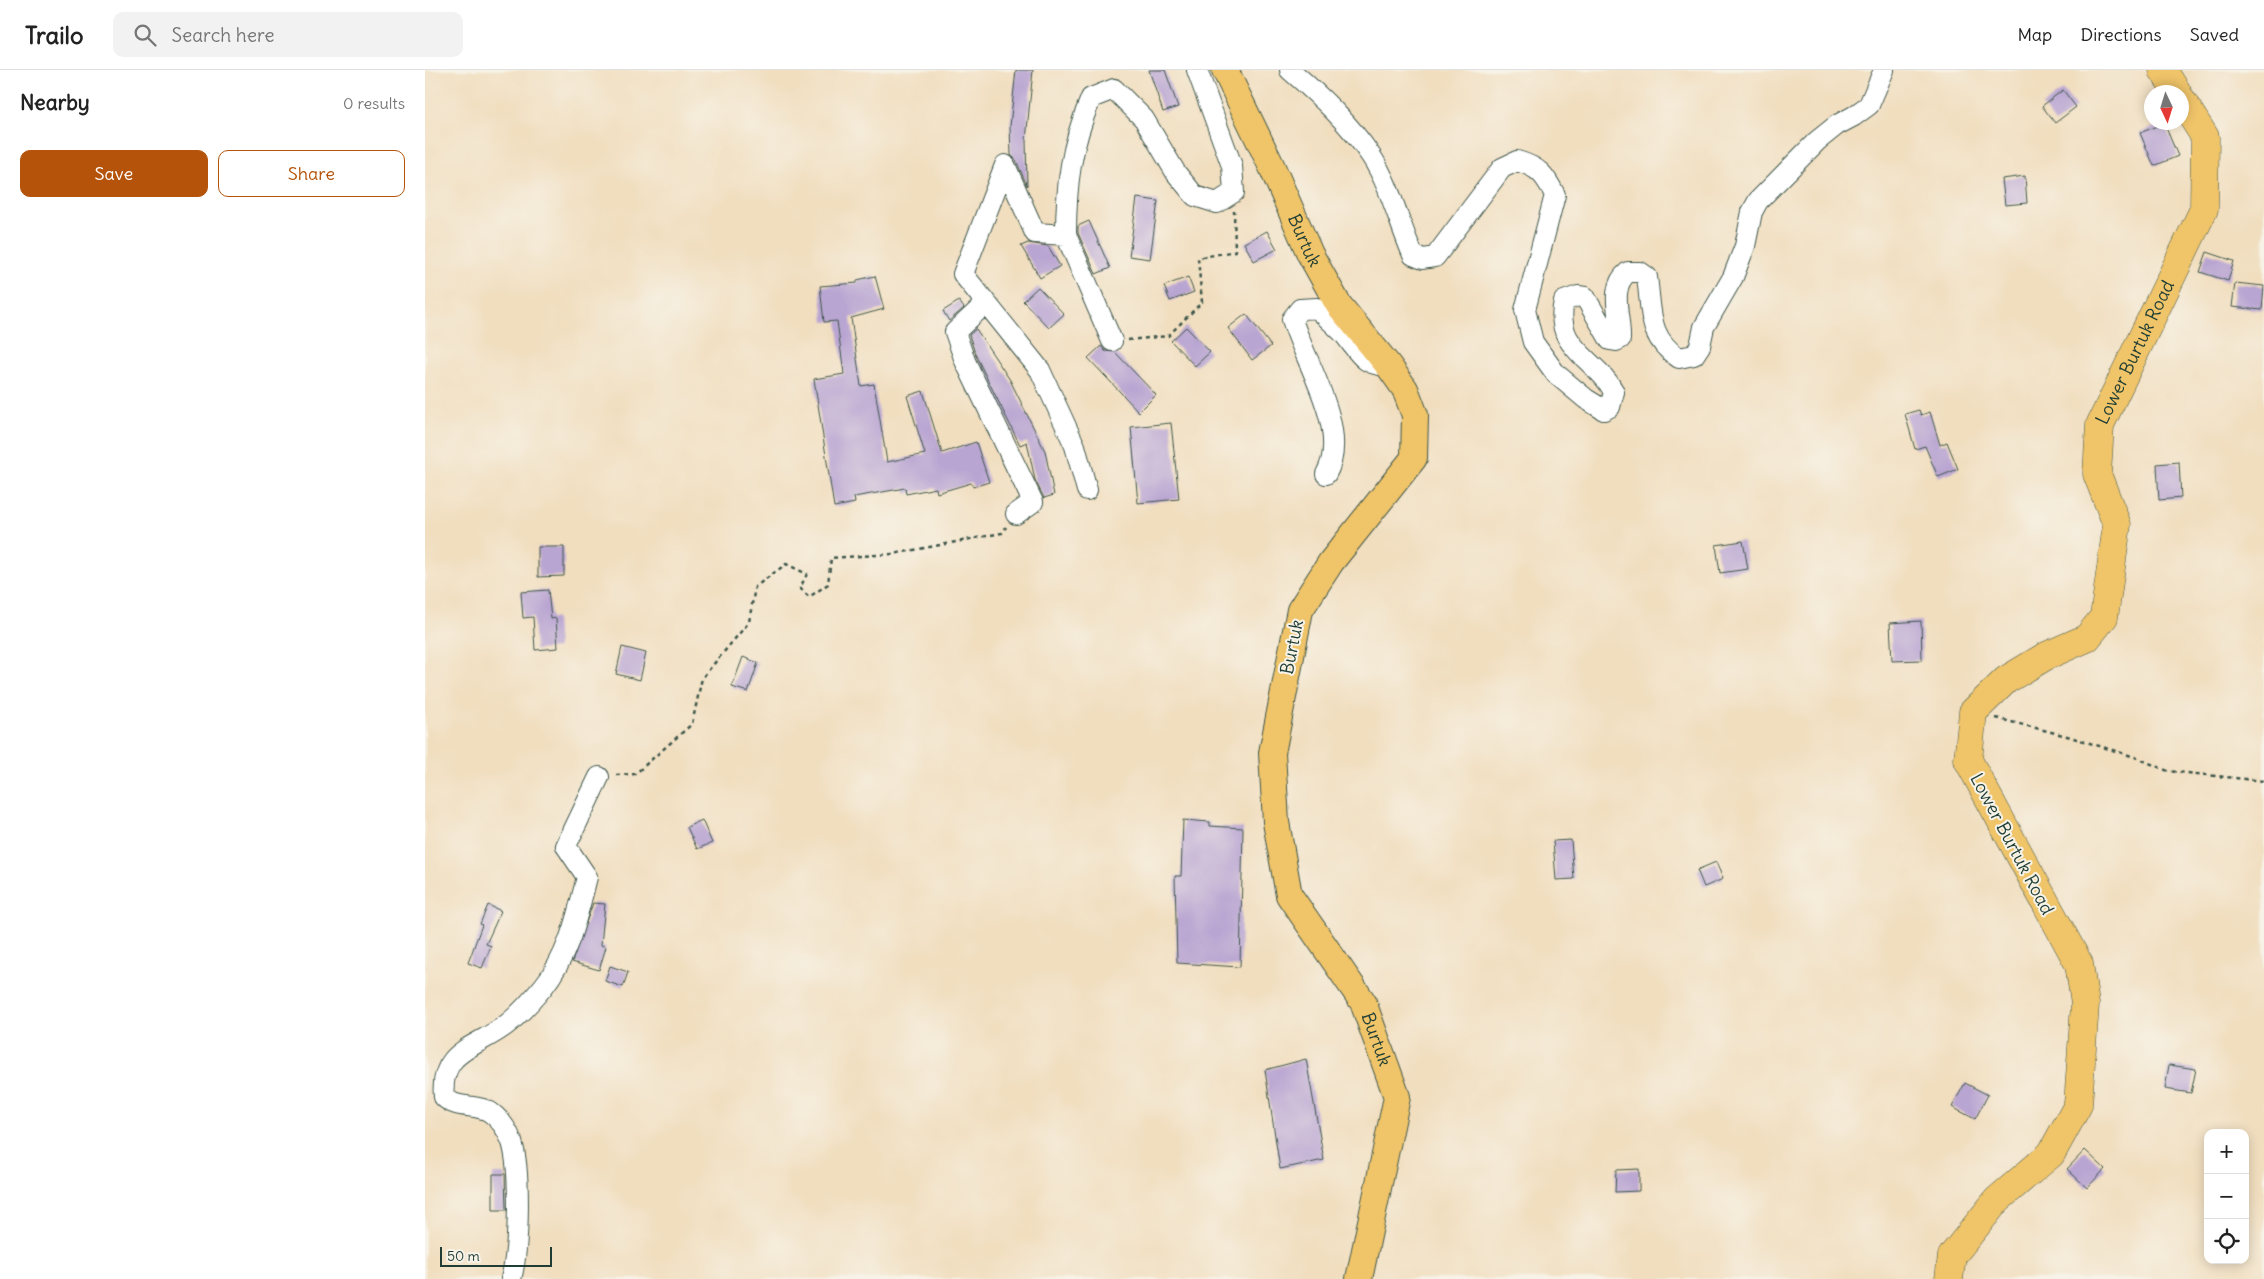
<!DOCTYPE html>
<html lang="en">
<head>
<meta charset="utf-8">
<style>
	body { margin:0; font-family:Delius,sans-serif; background:#f2f2f2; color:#222 }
	.controls { position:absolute; right:15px; bottom:15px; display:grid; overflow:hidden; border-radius:10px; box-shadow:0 2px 12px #0003 }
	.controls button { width:45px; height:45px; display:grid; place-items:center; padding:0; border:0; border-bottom:1px solid #e0e0e0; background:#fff; color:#222; font:25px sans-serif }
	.compass { position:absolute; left:1719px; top:15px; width:45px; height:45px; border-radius:50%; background:#fff; box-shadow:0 2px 12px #0003; rotate:176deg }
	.scale { position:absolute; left:15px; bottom:12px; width:112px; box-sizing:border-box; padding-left:5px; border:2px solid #1f3d34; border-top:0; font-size:14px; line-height:18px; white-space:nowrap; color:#1f3d34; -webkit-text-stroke:4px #f7f3e8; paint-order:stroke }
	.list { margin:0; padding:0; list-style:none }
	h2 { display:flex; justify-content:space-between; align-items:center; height:65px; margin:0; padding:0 20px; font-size:21px }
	h2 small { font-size:16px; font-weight:400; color:#767676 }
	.actions { display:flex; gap:10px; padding:15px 20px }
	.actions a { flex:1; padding:11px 0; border:1px solid #b45309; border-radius:10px; text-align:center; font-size:18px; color:#b45309 }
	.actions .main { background:#b45309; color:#fff }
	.icon { flex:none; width:28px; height:28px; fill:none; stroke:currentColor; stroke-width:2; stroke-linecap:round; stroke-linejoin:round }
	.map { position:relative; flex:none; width:1839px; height:1209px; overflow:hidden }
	header { display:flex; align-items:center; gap:30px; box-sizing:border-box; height:70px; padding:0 25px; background:#fff; border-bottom:1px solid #e0e0e0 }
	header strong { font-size:24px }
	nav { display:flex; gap:28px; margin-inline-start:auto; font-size:18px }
	.search { width:350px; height:45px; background:#f2f2f2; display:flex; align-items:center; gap:12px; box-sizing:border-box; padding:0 18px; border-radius:10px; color:#767676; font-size:19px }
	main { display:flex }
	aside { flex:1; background:#fff }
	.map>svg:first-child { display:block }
	.building { fill:#b9a5d2 }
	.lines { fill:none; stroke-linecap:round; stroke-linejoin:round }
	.minor-casing { stroke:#3e5549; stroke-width:22 }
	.major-casing { stroke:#3e5549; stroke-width:28 }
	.highway-casing { stroke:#3e5549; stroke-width:29 }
	.path { stroke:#3e5549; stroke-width:2.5; stroke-dasharray:4 4; stroke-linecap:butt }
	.minor { stroke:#fff; stroke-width:20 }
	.major { stroke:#f0c469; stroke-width:26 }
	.highway { stroke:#f0c469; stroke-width:28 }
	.labels { text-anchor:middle; stroke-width:4; stroke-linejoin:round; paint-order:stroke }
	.street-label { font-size:18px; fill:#1f3d34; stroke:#f7f3e8 }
</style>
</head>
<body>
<header>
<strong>Trailo</strong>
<div class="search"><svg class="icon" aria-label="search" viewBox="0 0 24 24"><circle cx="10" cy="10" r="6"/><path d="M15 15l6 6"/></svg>Search here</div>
<nav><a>Map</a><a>Directions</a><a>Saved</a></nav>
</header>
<main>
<aside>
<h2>Nearby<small>0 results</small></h2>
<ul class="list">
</ul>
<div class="actions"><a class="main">Save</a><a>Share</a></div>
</aside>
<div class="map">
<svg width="1839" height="1209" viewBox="0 0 1839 1209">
	<rect width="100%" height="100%" fill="#f7f3e8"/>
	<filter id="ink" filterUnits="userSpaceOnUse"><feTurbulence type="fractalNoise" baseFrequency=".02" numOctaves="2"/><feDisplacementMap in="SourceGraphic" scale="10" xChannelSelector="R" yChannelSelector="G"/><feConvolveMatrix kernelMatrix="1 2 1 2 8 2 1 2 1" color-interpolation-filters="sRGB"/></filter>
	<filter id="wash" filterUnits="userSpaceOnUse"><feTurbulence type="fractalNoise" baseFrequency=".0096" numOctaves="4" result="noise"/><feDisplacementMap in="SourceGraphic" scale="20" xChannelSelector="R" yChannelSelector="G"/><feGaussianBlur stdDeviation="1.12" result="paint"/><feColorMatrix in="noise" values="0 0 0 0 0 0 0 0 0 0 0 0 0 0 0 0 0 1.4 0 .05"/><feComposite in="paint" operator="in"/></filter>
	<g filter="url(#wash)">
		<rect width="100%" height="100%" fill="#f1debf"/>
		<g id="blocks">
			<path class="building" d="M591 0H608L601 70 602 116 591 90 586 85 585 56Z
				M724 0H740L753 37 738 42Z
				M1638 20 1651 37 1630 53 1617 36Z
				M1739 53 1753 86 1729 96 1715 63Z
				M1600 106 1602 133 1580 135 1577 109Z
				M712 128 733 131 725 189 704 186Z
				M664 151 685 198 671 204 653 163V156Z
				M842 161 852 179 829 191 819 173Z
				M603 173 623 176 635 196 615 208 596 176Z
				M1782 182 1809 191 1803 211 1775 202Z
				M450 206 459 239 426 248 436 316 449 314 462 392 500 384 482 326 498 321 517 383 551 372 564 412 548 417 546 413 512 423 511 418 481 424 480 418 429 427 430 433 409 437 389 309 419 304 412 251 399 252 395 216 432 213V210Z
				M763 207 769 222 745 231 739 216Z
				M1810 213 1839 216 1837 240 1807 237Z
				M613 217 639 244 624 258 598 231Z
				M534 231 539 238 524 251 518 241Z
				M821 244 846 276 827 290 803 258Z
				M761 257 785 282 770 296 746 271Z
				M551 259 585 310 620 381 629 425 619 428 610 410 602 372 595 375 551 286 544 265Z
				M676 276 680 281 690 282 731 325 714 342 663 288Z
				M1494 340 1496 345 1505 342 1515 375 1522 372 1533 399 1513 407 1500 376 1490 379 1480 344Z
				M746 353 754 429 713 433 706 357Z
				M1754 392 1756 428 1734 430 1732 394Z
				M1318 471 1323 499 1295 503 1291 475Z
				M113 477H139V506L113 507Z
				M123 520 126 549 131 548 133 578 110 580 108 547 98 548 96 522Z
				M1496 551 1497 590 1467 591 1465 553Z
				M197 577 221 583 215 610 191 604Z
				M318 587 333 593 323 622 307 617Z
				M277 750 287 773 272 779 262 757Z
				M758 750 785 752V756L818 758 815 897 752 893 750 806H756Z
				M1146 770 1149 809 1131 810 1128 771Z
				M1291 792 1298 809 1279 817 1272 800Z
				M168 833 180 834 176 875 181 877 174 900 147 892Z
				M63 835 76 841 61 874 66 876 57 898 43 893 57 855 55 854Z
				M185 896 203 902 198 917 180 911Z
				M881 989 899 1090 855 1099 840 1000Z
				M1744 995 1771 999 1766 1023 1740 1019Z
				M1540 1013 1563 1025 1550 1049 1527 1037Z
				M1660 1080 1680 1099 1662 1118 1642 1099Z
				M1214 1099V1121L1190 1122 1191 1100Z
				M68 1104H80L81 1140H68Z"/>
		</g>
	</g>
	<g filter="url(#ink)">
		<use href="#blocks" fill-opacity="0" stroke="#3e5549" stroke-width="1"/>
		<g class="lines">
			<g class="minor-casing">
				<path id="minor" d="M865 0C895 26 924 53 946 86 965 115 974 153 988 185L998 189 1010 187 1077 98 1092 91C1114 97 1120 105 1130 125L1100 240 1108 272 1131 304 1161 329 1179 340 1185 337 1189 322C1172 288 1128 280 1139 231L1153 226 1160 227 1185 270 1191 271 1195 269C1196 246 1183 218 1203 202H1215L1222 207C1227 241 1222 267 1254 288L1269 285 1275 276 1279 257 1308 207 1320 176 1327 142 1333 131 1392 71 1412 55 1429 46 1444 35 1459 0
					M641 165 687 271
					M561 233 530 262 540 291 608 432 591 444
					M901 404C926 361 879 291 867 249L875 239 892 238C900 246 909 254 918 263 933 280 937 297 963 295
					M662 420 650 376 615 300 538 204 580 95 610 163 641 165C641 113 646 76 666 28L689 19 719 49 751 103 770 126 792 133 809 122 807 96 772 0
					M86 1209C94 1180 96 1102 87 1072 83 1061 75 1049 65 1042 51 1033 32 1040 19 1027 14 980 51 978 81 955 94 945 108 929 118 917 144 885 152 846 162 807L141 776 174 707"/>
			</g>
			<g class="major-casing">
				<g id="major">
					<path id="s1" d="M800 0 847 97 885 184 913 234 963 295 980 319 990 345 989 388 906 492 875 540 847 683 851 752 864 825 938 932 972 1027 934 1209"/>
				</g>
			</g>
			<g class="highway-casing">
				<g id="highway">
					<path d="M1738 0 1752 22"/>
					<path id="s2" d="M1524 1209 1527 1186 1572 1130 1626 1084 1653 1035 1660 934 1654 894 1543 690 1548 642 1581 610 1621 586 1662 568 1679 547 1692 455 1672 404 1675 355 1779 139 1780 67 1756 29"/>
				</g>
			</g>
			<path class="path" d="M703 270 743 266 777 232 773 188 810 181 809 141
				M1571 648 1642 666 1710 687 1743 701 1839 711
				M191 705 210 704 267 654 277 608 324 552 330 517 361 494 382 504 375 518 384 527 403 514 406 488 468 484 577 463 581 457"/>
			<use href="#minor" class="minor"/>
			<use href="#major" class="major"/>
			<use href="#highway" class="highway"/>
		</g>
	</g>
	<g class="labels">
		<g class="street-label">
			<text dy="6" stroke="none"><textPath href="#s1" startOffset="188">Burtuk</textPath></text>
			<text dy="6" stroke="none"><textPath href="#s2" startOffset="1086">Lower Burtuk Road</textPath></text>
			<text transform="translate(867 577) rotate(-79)" y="6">Burtuk</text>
			<text transform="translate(1587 774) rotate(62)" y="6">Lower Burtuk Road</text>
			<text dy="6" stroke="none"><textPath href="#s1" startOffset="1088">Burtuk</textPath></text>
		</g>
	</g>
</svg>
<div class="controls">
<button>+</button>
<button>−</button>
<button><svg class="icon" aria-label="locate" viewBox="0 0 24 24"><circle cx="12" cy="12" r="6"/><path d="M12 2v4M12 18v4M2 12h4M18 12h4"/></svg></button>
</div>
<svg class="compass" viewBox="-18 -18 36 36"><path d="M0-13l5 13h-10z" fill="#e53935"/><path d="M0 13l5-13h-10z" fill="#767676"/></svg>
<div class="scale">50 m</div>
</div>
</main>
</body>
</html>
